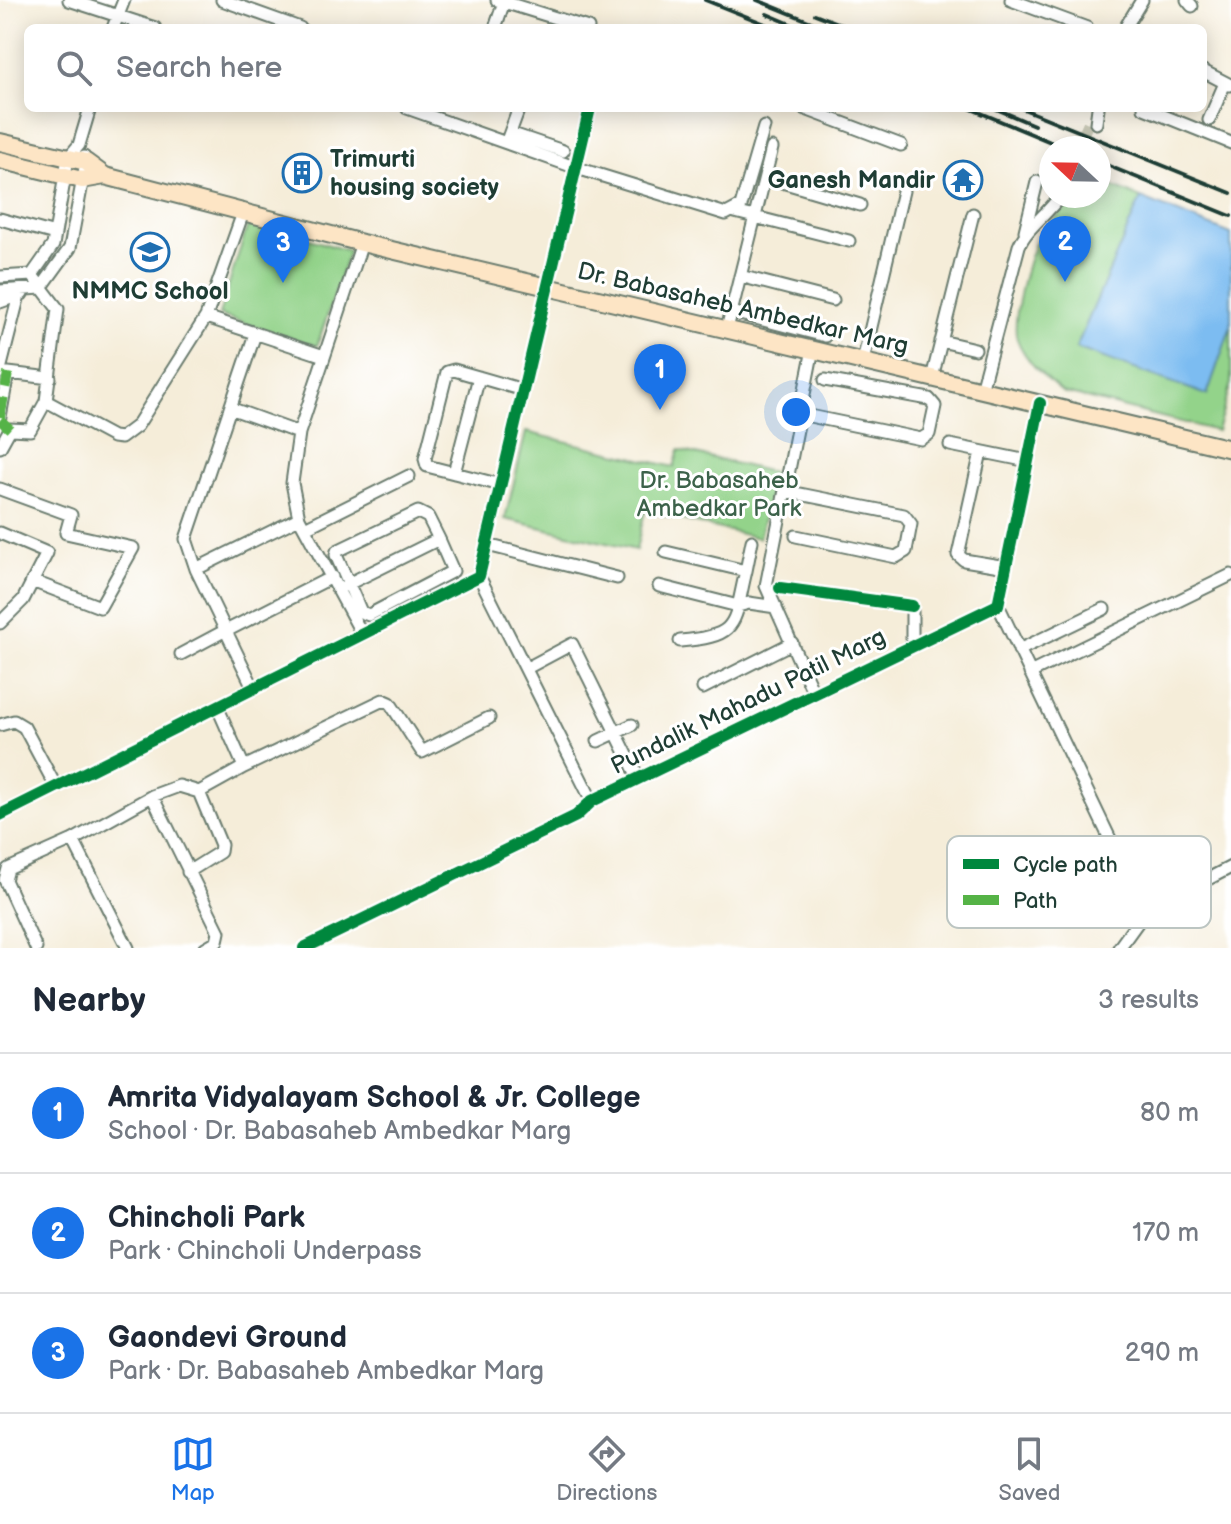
<!DOCTYPE html>
<html lang="en">
<head>
<meta charset="utf-8">
<style>
	body { margin:0; font-family:"Balsamiq Sans",sans-serif; background:#f2f2f3; color:#1f2937 }
	.compass { position:absolute; left:1039px; top:136px; width:72px; height:72px; border-radius:50%; background:#fff; box-shadow:0 4px 20px #0003; rotate:292deg }
	.you { position:absolute; left:796px; top:412px; width:28px; height:28px; margin:-20px; border:6px solid #fff; border-radius:50%; background:#1a73e8; box-shadow:0 0 0 12px #1a73e833 }
	.badge { display:grid; place-items:center; width:52px; height:52px; border-radius:50%; background:#1a73e8; color:#fff; font-size:26px; font-weight:700 }
	.pin { position:absolute; translate:-50% -66px; filter:drop-shadow(0 2px 4px #0008) }
	.pin::after { content:''; position:absolute; top:42px; width:28px; height:24px; background:inherit; clip-path:polygon(0 0,100% 0,50% 100%) }
	.list { margin:0; padding:0; list-style:none }
	h2 { display:flex; justify-content:space-between; align-items:center; height:104px; margin:0; padding:0 32px; font-size:34px }
	h2 small { font-size:26px; font-weight:400; color:#747a83 }
	.list li { display:grid; grid-template-columns:52px 1fr auto; gap:24px; align-items:center; box-sizing:border-box; height:120px; padding:0 32px; border-top:2px solid #e0e1e3 }
	.list b { display:block; font-size:30px; white-space:nowrap }
	.list p { margin:0; font-size:26px; white-space:nowrap; color:#747a83 }
	.list em { font-size:26px; font-style:normal; color:#747a83 }
	.icon { flex:none; width:44px; height:44px; fill:none; stroke:currentColor; stroke-width:2; stroke-linecap:round; stroke-linejoin:round }
	.map { position:relative; flex:none; width:1231px; height:948px; overflow:hidden }
	.search { position:absolute; background:#fff; box-shadow:0 4px 20px #0003; left:24px; right:24px; top:24px; height:88px; display:flex; align-items:center; gap:20px; box-sizing:border-box; padding:0 28px; border-radius:12px; color:#747a83; font-size:30px }
	.sheet { height:464px; background:#fff }
	nav { display:flex; justify-content:space-around; align-items:center; box-sizing:border-box; height:112px; border-top:2px solid #e0e1e3; background:#fff; font-size:22px; color:#747a83 }
	nav a { display:grid; justify-items:center; gap:4px }
	nav .on { color:#1a73e8 }
	.map>svg:first-child { display:block }
	.green { fill:#93d38a; stroke:#59885f; stroke-width:2 }
	.water { fill:#7cbcf1; stroke:#4e7c92; stroke-width:2 }
	.lines { fill:none; stroke-linecap:round; stroke-linejoin:round }
	.street-tunnel { stroke:#cacab8; stroke-width:11; stroke-dasharray:11 5.5; stroke-linecap:butt }
	.street-casing { stroke:#6a7b6e; stroke-width:15 }
	.secondary-casing { stroke:#6a7b6e; stroke-width:20 }
	.street { stroke:#fff; stroke-width:11 }
	.secondary { stroke:#fde5c5; stroke-width:16 }
	.rail { stroke:#1f3d34; stroke-width:4 }
	.quiet { stroke:#55b346; stroke-width:10; stroke-dasharray:20 10; stroke-linecap:butt }
	.cycleway-casing { stroke:#fff; stroke-width:17 }
	.cycleway { stroke:#00873e; stroke-width:12 }
	.labels { text-anchor:middle; stroke-width:6; stroke-linejoin:round; paint-order:stroke }
	.poi-label { font-size:24px; font-weight:bold; fill:#1f3d34; stroke:#fff; text-anchor:start }
	.street-label { font-size:24px; fill:#1f3d34; stroke:#fff }
	.park-label { font-size:24px; fill:#3c624a; stroke:#fff }
	.key { fill:#fff; stroke:#bcc5c2; stroke-width:2 }
	.key-label { font-size:22px; fill:#1f3d34 }
</style>
</head>
<body>
<div class="map">
<svg width="1231" height="948" viewBox="0 0 1231 948">
	<rect width="100%" height="100%" fill="#fff"/>
	<filter id="ink" filterUnits="userSpaceOnUse"><feTurbulence type="fractalNoise" baseFrequency=".0125" numOctaves="2"/><feDisplacementMap in="SourceGraphic" scale="16" xChannelSelector="R" yChannelSelector="G"/><feConvolveMatrix kernelMatrix="1 2 1 2 8 2 1 2 1" color-interpolation-filters="sRGB"/></filter>
	<filter id="wash" filterUnits="userSpaceOnUse"><feTurbulence type="fractalNoise" baseFrequency=".006" numOctaves="4" result="noise"/><feDisplacementMap in="SourceGraphic" scale="32" xChannelSelector="R" yChannelSelector="G"/><feGaussianBlur stdDeviation="1.8" result="paint"/><feColorMatrix in="noise" values="0 0 0 0 0 0 0 0 0 0 0 0 0 0 0 0 0 1.4 0 .05"/><feComposite in="paint" operator="in"/></filter>
	<g filter="url(#wash)">
		<rect width="100%" height="100%" fill="#f5edd9"/>
		<path class="green" d="M1099 181 1141 198 1076 348 1207 394 1231 326V383L1217 431 1062 392C1045 378 1025 361 1017 339 1011 322 1027 260 1036 242 1046 224 1064 210 1079 196H1099Z
			M249 221 349 251 317 346 219 315Z
			M526 432 674 467 679 450 775 473 759 538 645 511 636 550 505 519Z"/>
		<path class="water" d="M1141 198 1231 234V326L1207 395 1076 348Z"/>
	</g>
	<g filter="url(#ink)">
		<g class="lines">
			<path class="street-tunnel" d="M1077 148 1090 119"/>
			<g class="street-casing">
				<path id="street" d="M69 0 155 28
					M222 0 300 28
					M497 0 588 28
					M1011 0 1087 28
					M1187 0 1192 6
					M113 28 124 0
					M495 28 504 2
					M1125 28 1142 0
					M1203 71 1230 85
					M407 108 577 168 726 214 741 206 764 127
					M803 108 901 145
					M1144 108 1231 143
					M1209 120 1225 83
					M1096 123 1098 108
					M510 133 563 151
					M508 138 519 108
					M765 177 860 205
					M735 212 849 241
					M0 219 55 234
					M1025 231 1037 182
					M362 243 299 433 292 483 299 518 362 634
					M32 275 58 309 46 401 113 437 121 438 137 426 206 317 244 210
					M740 276 833 300
					M0 277 32 275 53 245 68 158 79 145 90 108
					M0 291 41 288 70 248 86 162 84 157
					M0 302 22 294
					M732 312 825 336
					M206 317 324 356
					M727 329 772 148
					M941 341 975 349
					M813 349 766 586 814 694
					M863 361 903 191
					M0 370 19 295
					M0 372 50 378
					M932 378 973 214
					M981 390 1019 246C1026 228 1047 215 1060 196
					M230 408 299 433
					M800 414 921 439 929 434 935 406 929 399 825 380
					M0 417 8 373
					M950 445 1028 461
					M0 447 10 429 30 430 46 401
					M981 452 958 555 964 560 1006 567
					M454 473 479 377
					M501 485 427 466 425 459 447 372 454 370 523 390
					M0 489 71 515 66 533 133 548 100 607 32 581
					M785 491 904 515 911 524 906 551 896 557 796 536
					M305 528 409 476
					M0 533 47 553 23 600 0 623
					M487 545 617 578
					M666 552 746 571C733 624 741 636 680 641
					M196 569 299 518
					M746 571 752 541
					M479 576 592 801
					M659 586 738 606 749 603 776 607
					M780 588 912 606V645
					M338 589 348 584 439 539 453 571 369 615 361 612 336 555 337 551 418 512 428 517 439 539
					M998 605 1145 912
					M228 630 332 577
					M1019 650 1104 609
					M181 654 228 629
					M527 668 572 644 639 779
					M1030 673 1231 575
					M253 687 196 569 186 539 255 334
					M703 688 792 643
					M0 725 14 721 24 727 55 785
					M598 741 632 725
					M244 767 383 700 390 703 422 752 489 718
					M152 796 219 932 217 941 205 948
					M0 815 479 576 590 108
					M73 840 128 948
					M188 872 220 852 221 845 199 792
					M36 948 5 880 8 869 73 840 152 796 179 786 199 792 244 767 217 706
					M304 948 576 816 592 801 998 605 1040 403
					M1119 948 1145 912 1231 867"/>
			</g>
			<g class="secondary-casing">
				<path id="secondary" d="M0 142 86 162 105 176 362 243 1231 449
					M0 160 82 180 105 176"/>
			</g>
			<use href="#street" class="street"/>
			<use href="#secondary" class="secondary"/>
			<path class="rail" d="M705 0 775 28
				M757 0 826 28
				M767 14 800 28
				M815 14 851 28
				M969 108 1065 148
				M994 108 1034 125
				M1021 108 1231 193
				M1099 162 1231 216"/>
			<path class="quiet" d="M0 417 8 373
				M0 420 10 429"/>
			<g class="cycleway-casing">
				<path id="cycleway" d="M780 588 912 606
					M0 815 479 576 590 108
					M304 948 576 816 592 801 998 605 1040 403"/>
			</g>
			<use href="#cycleway" class="cycleway"/>
		</g>
	</g>
	<defs>
		<g id="building-ring" transform="scale(2)"><circle r="9.5" fill="#fff" stroke="#1f6fb2" stroke-width="1.5"/><path d="M-4-6H4V6H1V3H-1V6H-4ZM-2.5-4.3h1.7v1.8h-1.7ZM.8-4.3h1.7v1.8H.8ZM-2.5-1h1.7V.8h-1.7ZM.8-1h1.7V.8H.8Z" fill="#1f6fb2"/></g>
		<g id="temple-ring" transform="scale(2)"><circle r="9.5" fill="#fff" stroke="#1f6fb2" stroke-width="1.5"/><path d="M0-6L5-2H3V0L6.5 2.5H4V6H1.5V3h-3V6H-4V2.5H-6.5L-3 0V-2H-5Z" fill="#1f6fb2"/></g>
		<g id="school-ring" transform="scale(2)"><circle r="9.5" fill="#fff" stroke="#1f6fb2" stroke-width="1.5"/><path d="M0-5L7-2L0 1L-7-2ZM-4 1L0 2.5L4 1V4Q0 6-4 4Z" fill="#1f6fb2"/></g>
	</defs>
	<g fill-rule="evenodd">
		<use href="#building-ring" x="302" y="173"/>
		<use href="#temple-ring" x="963" y="180"/>
		<use href="#school-ring" x="150" y="252"/>
	</g>
	<g class="labels">
		<g class="poi-label">
			<text x="330" y="167">Trimurti<tspan x="330" dy="28">housing society</tspan></text>
			<text x="935" y="188" text-anchor="end">Ganesh Mandir</text>
			<text x="150" y="299" text-anchor="middle">NMMC School</text>
		</g>
		<g class="street-label">
			<text transform="translate(743 308) rotate(13)" y="8">Dr. Babasaheb Ambedkar Marg</text>
			<text transform="translate(748 701) rotate(-26)" y="8">Pundalik Mahadu Patil Marg</text>
		</g>
		<g class="park-label">
			<text x="719" y="488">Dr. Babasaheb<tspan x="719" dy="28">Ambedkar Park</tspan></text>
		</g>
	</g>
	<rect x="947" y="836" width="264" height="92" rx="12" class="key"/>
	<rect x="963" y="859" width="36" height="10" fill="#00873e"/>
	<rect x="963" y="895" width="36" height="10" fill="#55b346"/>
	<g class="key-label">
		<text x="1013" y="872">Cycle path</text>
		<text x="1013" y="908">Path</text>
	</g>
</svg>
<svg class="compass" viewBox="-18 -18 36 36"><path d="M0-13l5 13h-10z" fill="#e53935"/><path d="M0 13l5-13h-10z" fill="#747a83"/></svg>
<div class="you"></div>
<div class="pin badge" style="left:660px;top:410px">1</div>
<div class="pin badge" style="left:1065px;top:282px">2</div>
<div class="pin badge" style="left:283px;top:283px">3</div>
<div class="search"><svg class="icon" aria-label="search" viewBox="0 0 24 24"><circle cx="10" cy="10" r="6"/><path d="M15 15l6 6"/></svg>Search here</div>
</div>
<section class="sheet">
<h2>Nearby<small>3 results</small></h2>
<ul class="list">
<li><span class="badge">1</span><div><b>Amrita Vidyalayam School &amp; Jr. College</b><p>School · Dr. Babasaheb Ambedkar Marg</p></div><em>80 m</em></li>
<li><span class="badge">2</span><div><b>Chincholi Park</b><p>Park · Chincholi Underpass</p></div><em>170 m</em></li>
<li><span class="badge">3</span><div><b>Gaondevi Ground</b><p>Park · Dr. Babasaheb Ambedkar Marg</p></div><em>290 m</em></li>
</ul>
</section>
<nav>
<a class="on"><svg class="icon" aria-label="map" viewBox="0 0 24 24"><path d="M3 6l6-2 6 2 6-2v14l-6 2-6-2-6 2zM9 4v14M15 6v14"/></svg>Map</a>
<a><svg class="icon" aria-label="directions" viewBox="0 0 24 24"><path d="M12 3l9 9-9 9-9-9zM9 14v-3h6M13 9l2 2-2 2"/></svg>Directions</a>
<a><svg class="icon" aria-label="saved" viewBox="0 0 24 24"><path d="M7 4h10v16l-5-4-5 4z"/></svg>Saved</a>
</nav>
</body>
</html>
